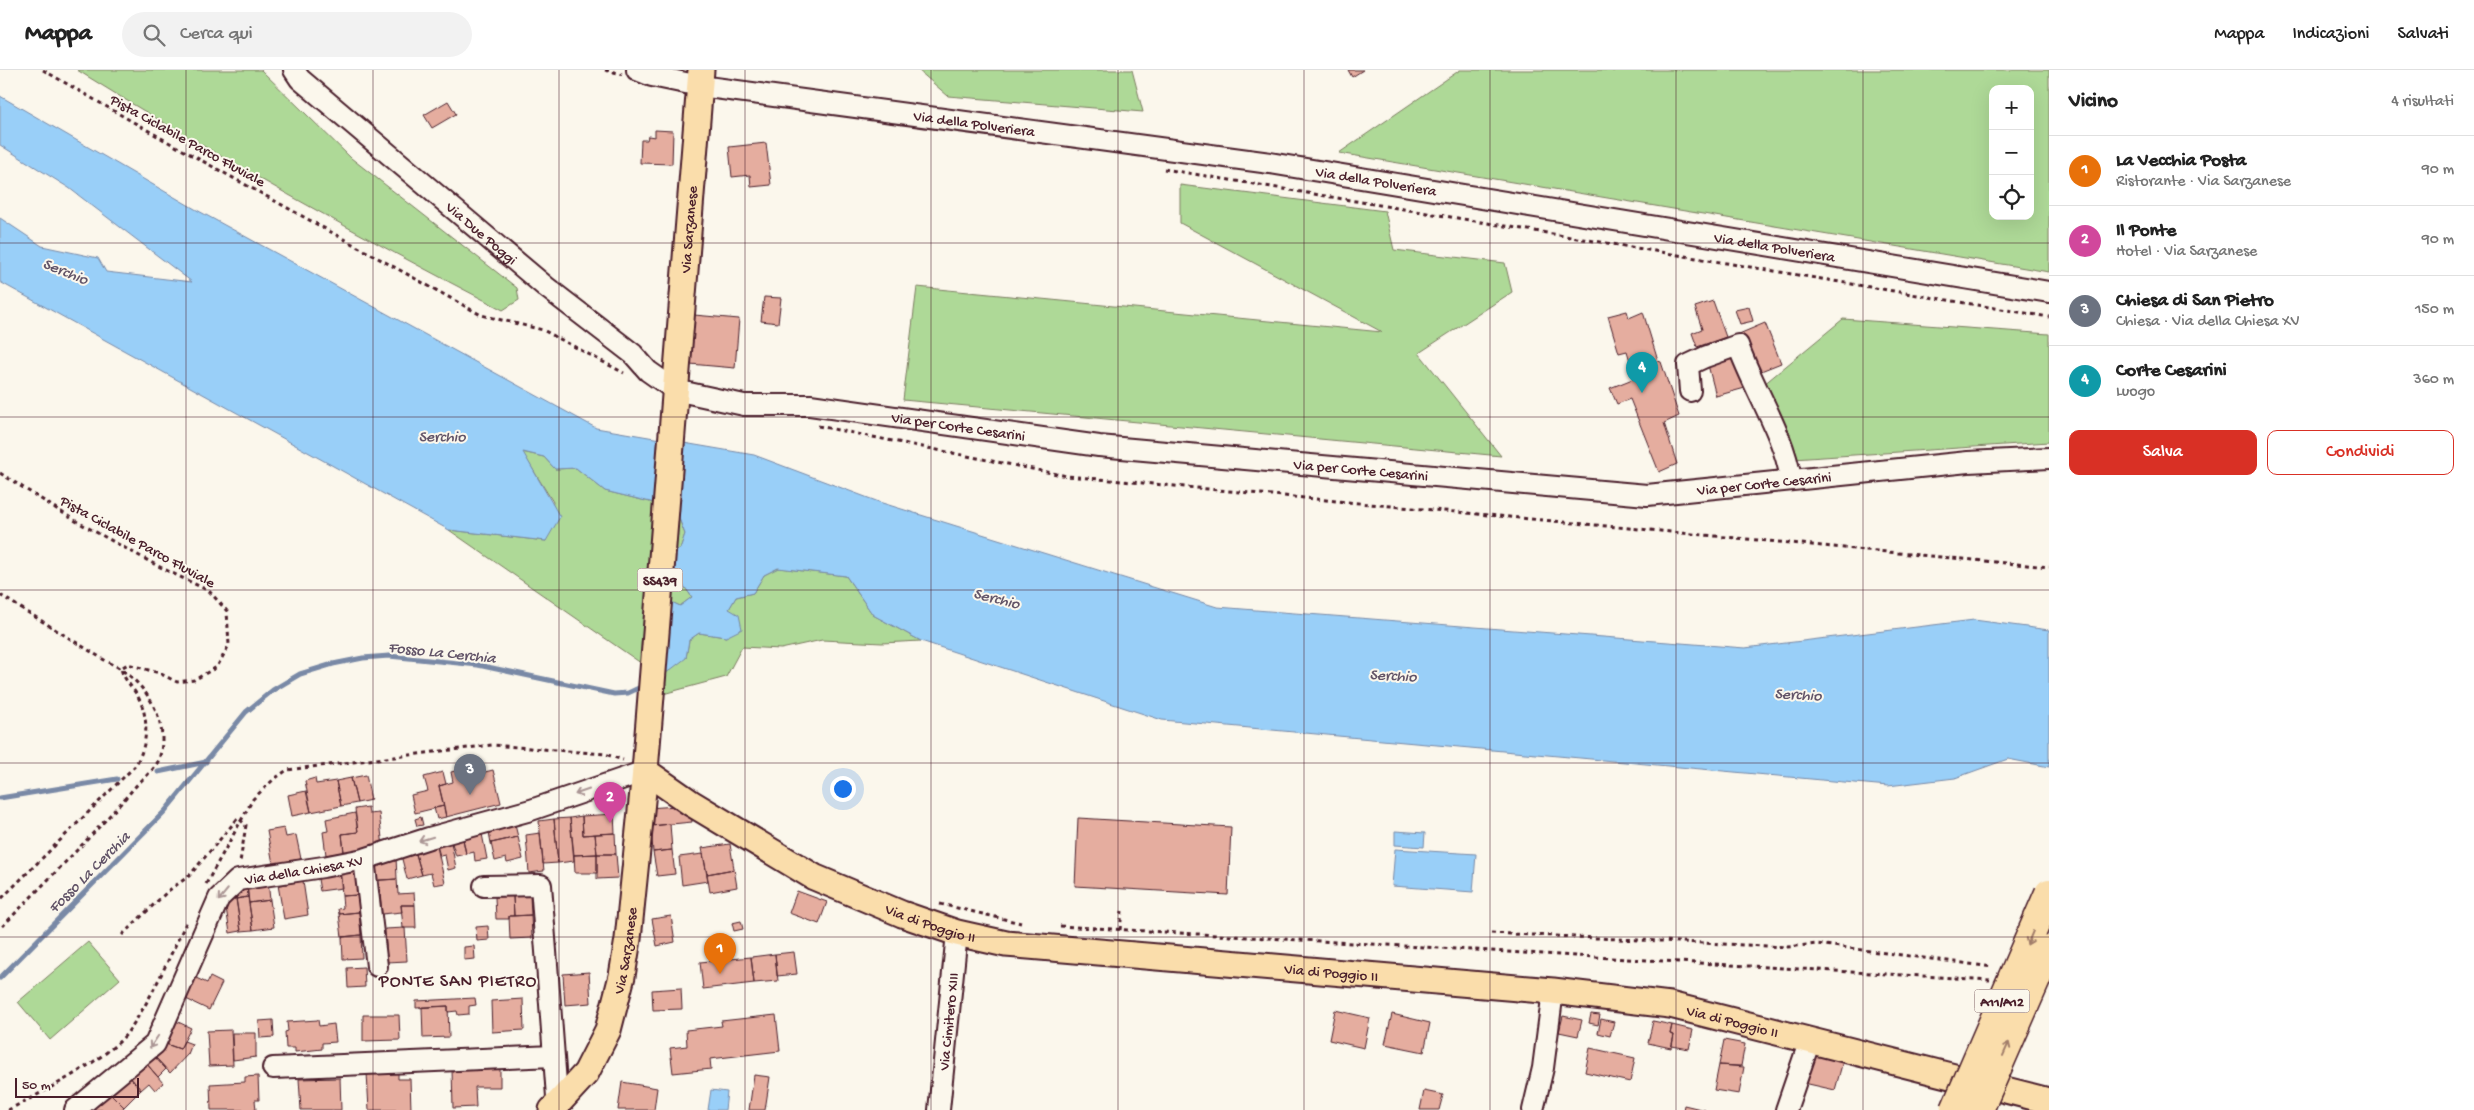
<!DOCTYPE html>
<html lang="it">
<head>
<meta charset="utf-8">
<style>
	body { margin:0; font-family:"Gochi Hand",sans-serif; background:#f2f2f2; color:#222 }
	.controls { position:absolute; right:15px; top:15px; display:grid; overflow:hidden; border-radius:10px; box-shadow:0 5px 20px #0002 }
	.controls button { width:45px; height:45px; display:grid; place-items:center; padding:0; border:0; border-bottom:1px solid #e0e0e0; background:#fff; color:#222; font:25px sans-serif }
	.scale { position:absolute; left:15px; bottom:12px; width:124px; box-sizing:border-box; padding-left:5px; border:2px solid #4a1f2b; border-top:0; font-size:14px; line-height:18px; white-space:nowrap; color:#4a1f2b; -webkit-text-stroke:4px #fbf7ec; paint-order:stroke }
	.you { position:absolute; left:842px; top:718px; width:18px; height:18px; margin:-12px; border:4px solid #fff; border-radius:50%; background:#1a73e8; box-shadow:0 0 0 8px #1a73e833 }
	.badge { display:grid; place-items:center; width:32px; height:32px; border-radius:50%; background:#d93025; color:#fff; font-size:16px; font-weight:700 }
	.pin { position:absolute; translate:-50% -41px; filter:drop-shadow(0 1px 2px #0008) }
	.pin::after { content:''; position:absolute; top:26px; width:18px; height:15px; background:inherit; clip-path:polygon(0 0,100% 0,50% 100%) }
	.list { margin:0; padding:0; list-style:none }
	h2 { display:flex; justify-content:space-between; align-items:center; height:65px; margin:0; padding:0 20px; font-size:21px }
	h2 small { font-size:16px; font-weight:400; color:#767676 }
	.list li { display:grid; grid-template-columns:32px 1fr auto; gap:15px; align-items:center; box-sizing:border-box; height:70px; padding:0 20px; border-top:1px solid #e0e0e0 }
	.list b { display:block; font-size:19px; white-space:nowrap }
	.list p { margin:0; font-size:16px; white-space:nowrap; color:#767676 }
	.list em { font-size:16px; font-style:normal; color:#767676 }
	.actions { display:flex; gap:10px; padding:15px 20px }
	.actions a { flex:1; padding:11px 0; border:1px solid #d93025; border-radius:10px; text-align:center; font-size:18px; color:#d93025 }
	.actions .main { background:#d93025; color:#fff }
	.icon { flex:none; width:28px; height:28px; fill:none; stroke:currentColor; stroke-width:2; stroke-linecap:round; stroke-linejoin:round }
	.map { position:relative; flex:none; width:2049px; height:1040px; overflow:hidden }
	header { display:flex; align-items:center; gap:30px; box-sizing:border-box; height:70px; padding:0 25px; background:#fff; border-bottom:1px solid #e0e0e0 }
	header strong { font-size:24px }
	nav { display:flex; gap:28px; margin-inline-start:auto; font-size:18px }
	.search { width:350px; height:45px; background:#f2f2f2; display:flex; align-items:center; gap:12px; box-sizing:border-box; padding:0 18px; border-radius:28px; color:#767676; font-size:19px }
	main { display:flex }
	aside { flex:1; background:#fff }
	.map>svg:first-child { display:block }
	.green { fill:#aed997; stroke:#7c7c61; fill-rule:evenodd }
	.water { fill:#99cff8; stroke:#7989a6 }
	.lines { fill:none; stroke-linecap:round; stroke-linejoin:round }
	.stream { stroke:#7989a6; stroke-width:5 }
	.building { fill:#e5ad9f; stroke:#4a1f2b }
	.minor-casing { stroke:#4a1f2b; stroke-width:24 }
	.major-casing { stroke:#4a1f2b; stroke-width:29 }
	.path { stroke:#4a1f2b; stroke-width:3; stroke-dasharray:4 4; stroke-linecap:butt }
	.minor { stroke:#fbf7ec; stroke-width:20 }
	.major { stroke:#faddab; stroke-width:25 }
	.highway-bridge-casing { stroke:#4a1f2b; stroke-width:31; stroke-linecap:butt }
	.highway-bridge { stroke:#faddab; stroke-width:28 }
	.oneway { stroke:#ab9695 }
	.oneway2 { stroke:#a27e6b }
	.grid { fill:none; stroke:#4a1f2b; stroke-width:1; stroke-opacity:0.55 }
	.labels { text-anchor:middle; stroke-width:4; stroke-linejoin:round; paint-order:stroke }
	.shield { fill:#fbf7ec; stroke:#7f6065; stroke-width:1 }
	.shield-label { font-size:14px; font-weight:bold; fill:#4a1f2b }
	.street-label { font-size:15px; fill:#4a1f2b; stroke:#fbf7ec }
	.water-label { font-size:16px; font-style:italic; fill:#625468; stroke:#fbf7ec }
	.quarter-label { font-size:18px; letter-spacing:1px; fill:#4a1f2b; stroke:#fbf7ec }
</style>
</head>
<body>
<header>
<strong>Mappa</strong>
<div class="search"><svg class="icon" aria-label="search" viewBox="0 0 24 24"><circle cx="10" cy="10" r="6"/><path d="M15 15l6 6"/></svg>Cerca qui</div>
<nav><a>Mappa</a><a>Indicazioni</a><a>Salvati</a></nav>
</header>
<main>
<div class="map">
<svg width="2049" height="1040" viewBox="0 0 2049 1040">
	<rect width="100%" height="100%" fill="#fbf7ec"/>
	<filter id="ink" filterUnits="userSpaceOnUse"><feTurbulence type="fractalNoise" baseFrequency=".02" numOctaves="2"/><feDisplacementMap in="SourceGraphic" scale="10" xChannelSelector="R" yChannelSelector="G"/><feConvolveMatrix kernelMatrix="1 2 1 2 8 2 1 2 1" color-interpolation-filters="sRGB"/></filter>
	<g filter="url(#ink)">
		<path class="green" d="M77 0H261L351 88 517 218 519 230 503 240C358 165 215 86 77 0Z
			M918 0H1132L1143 42 948 26Z
			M1460 0H1612L1613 2 1615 0H2049V202L1339 83ZM1993 19H2030V146H1993Z
			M1180 115 1385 141 1394 180 1505 193 1512 222 1419 283 1501 386 903 330 917 217 1382 262 1180 153Z
			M1843 249 2049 264V372L1778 390 1763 315Z
			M522 382 544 387 555 399 576 398 605 421 675 438 685 464 680 479 664 484 668 495 692 527 680 536 656 525 661 541 670 549 668 570 686 588 689 570 699 563 726 567 729 539 736 527 753 523 764 505 778 498 846 506 873 545 921 571 882 573 822 570 781 579 742 577 726 607 663 624 661 607 449 460 546 471 553 432Z
			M88 872 120 909 50 970 18 932Z"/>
		<path class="water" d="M0 26 195 139 596 358 754 385 879 432 1217 537 1745 578 1974 550 2049 560V697L2008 689 1955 708 1888 716 1162 650 921 571 873 545 846 506 778 498 764 505 753 523 736 527 729 539 739 545 742 559 726 567 699 563 689 570 686 588 661 607 648 566 668 570 670 549 661 541 655 524 680 536 692 527 668 494 664 485 680 479 685 464 675 438 605 421 576 398 555 399 544 387 523 382 560 447 546 471 449 460 0 212V148L42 176 98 188 106 202 192 212 69 118 0 75Z
			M1395 761 1425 763 1424 777 1395 775Z
			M1395 779 1476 784 1473 822 1392 816Z
			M711 1020 727 1022 725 1040H708Z"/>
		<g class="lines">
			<path class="stream" d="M158 702 206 692
				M0 728 117 709
				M0 908 165 741 246 642 273 620 300 604 333 594 363 588 389 586 478 595 614 624 628 623 643 616"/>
		</g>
		<path class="building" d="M1348 0H1363L1352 7Z
			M448 31 456 44 432 58 424 45Z
			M655 60 673 61 672 94 640 93 641 70H647L648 66 655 67Z
			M766 73 771 115 751 117 750 105 732 107 729 77Z
			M764 227 781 228 778 253 761 251Z
			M1713 231 1726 267 1697 277 1692 263 1702 259 1695 237Z
			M1749 237 1753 251 1740 254 1735 240Z
			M1627 241 1629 248 1643 242 1658 291 1661 292 1679 346 1664 353 1677 394 1659 402 1630 329 1617 334 1610 318 1635 308 1627 281 1619 283 1608 246Z
			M694 245 739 249 735 298 690 294Z
			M1765 253 1781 293 1756 303 1739 264Z
			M1737 283 1745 318 1716 326 1707 291Z
			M467 698 469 706 493 700 501 733 446 747 439 716 453 712 451 702Z
			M443 702 446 714 439 716 444 736 415 743 411 725 428 721 424 707Z
			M366 705 371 730 357 733 351 708Z
			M315 708 316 714 336 711 341 736 311 742 305 711Z
			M351 708 357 733 341 736 336 711Z
			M306 721 311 742 292 746 288 725Z
			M444 736 446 747 437 749 434 738Z
			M677 736 691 745 692 752 651 756 648 738Z
			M368 737 369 744 379 743 383 777 344 782 342 764 358 762 355 739Z
			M355 743 358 762 342 764 344 782 326 785 323 762 328 761 326 749Z
			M614 744 615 763 583 765 582 746Z
			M582 746 583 765 595 764 597 784 574 785 570 748Z
			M421 747 423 755 417 756 415 749Z
			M570 748 574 791 558 793 554 749Z
			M1078 748 1231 757 1228 825 1075 816Z
			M554 749 558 793 543 794 539 751Z
			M514 751 518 767 491 773 488 757Z
			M670 754 672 780 653 782 651 756Z
			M284 758 286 767 296 765 301 789 273 794 267 761Z
			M481 759 487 789 475 791 474 782 466 784 462 764Z
			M540 763 544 801 529 803 526 765Z
			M615 763 616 784H597L595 764Z
			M462 764 466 784 456 786 450 767Z
			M450 767 456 798 448 800 445 785 440 786 436 772Z
			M518 767 523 789 507 793 506 788 495 791 491 773Z
			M436 772 445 813 434 815 431 803 422 805 414 777Z
			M730 774 734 799 707 804 702 778Z
			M414 777 422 805 407 809 400 781Z
			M672 780 675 804 657 806 653 782Z
			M597 784H616L618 808 597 809Z
			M597 784V803H575L574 785Z
			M703 784 708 811 682 815 679 787Z
			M396 787 397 809 370 811 367 792Z
			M355 798 358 825 342 826 340 799Z
			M340 799 342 818 320 821 317 803Z
			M734 799 737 817 710 822 707 804Z
			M397 809 398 824 414 823 415 835H401L402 842 382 844 379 810Z
			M268 811 270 830 249 833 247 814Z
			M303 811 308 845 284 849 278 815Z
			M247 814 248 827 236 829 235 821Z
			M235 821 241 861 230 863 225 831Z
			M797 821 827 832 819 854 789 843Z
			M358 825 359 842 339 844 338 839 343 838 342 826Z
			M513 826 514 846H509V849H496L495 827Z
			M513 826H530L531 845 514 846Z
			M248 827 253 860 241 861 236 829Z
			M270 830 274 857 253 860 249 833Z
			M401 835H415L416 858H403Z
			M359 842 361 865 342 867 339 844Z
			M531 845 532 868 510 869 509 846Z
			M671 846 675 872 657 876 652 849Z
			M741 851 743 859 734 861 732 853Z
			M488 856 489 870 477 871 476 857Z
			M405 858 407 891 387 892 385 859Z
			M361 865 362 888 343 889 342 867Z
			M474 876 475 889 464 890V877Z
			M794 882 797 904 777 906 775 884Z
			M775 884 778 911 754 913 751 887Z
			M751 887 754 913 703 919 700 892Z
			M364 897 365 917 348 918 347 898Z
			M589 902 591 933 565 935 563 904Z
			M210 907 222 913 209 940 186 929 196 908 207 913Z
			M681 918 682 939 653 940 652 920Z
			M475 928 476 935 469 936V944L458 945 457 941 448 942V936L416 938V931Z
			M523 929 524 960 492 962 491 931Z
			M448 936 449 967 423 968 422 937Z
			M1335 940 1370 948 1364 978 1329 970Z
			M1392 944 1430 953 1424 982 1385 974Z
			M1591 944 1600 945 1598 955 1589 953Z
			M363 945H399L400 970 363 971Z
			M776 945 780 981 710 989 711 999 673 1003 670 978 687 976 686 960 722 956 721 951Z
			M1563 946 1582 950 1578 966 1559 962Z
			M1601 949 1614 952 1610 966 1598 963Z
			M273 950 274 967 260 968 259 951Z
			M318 950 319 956 334 954 336 972 322 973V979L295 982V978H286L285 962 288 961 287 952Z
			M176 951 191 958 180 979 166 974Z
			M1653 951 1672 955 1670 964 1674 965 1671 978 1648 973Z
			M1672 955 1693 960 1689 979 1672 976 1674 965 1670 964Z
			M231 960 233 995 209 996 207 961Z
			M232 963H256V987L233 990Z
			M1724 970 1745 974 1741 996 1719 995Z
			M184 971 192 974 188 984 170 1003 154 986 166 974 180 979Z
			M1590 978 1635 988 1630 1012 1585 1002Z
			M1811 983 1843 991 1835 1020 1804 1013Z
			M154 986 166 999 158 1007 146 993Z
			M146 993 163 1013 155 1020 149 1013 141 1020 129 1006Z
			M1719 995 1744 997 1739 1024 1714 1020Z
			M500 998V1017H475L476 1037 453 1038 452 999Z
			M398 1002V1009H410L411 1040H369L367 1003Z
			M754 1005 770 1007 765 1040H749Z
			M129 1006 141 1020 124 1037 110 1023Z
			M258 1006 259 1030H255L256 1040H211L210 1014 245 1012V1007Z
			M340 1008 341 1040H301L299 1009Z
			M622 1012 657 1018 654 1040H618Z
			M106 1019 124 1037 121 1040H86Z
			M1424 1021 1443 1025 1439 1040H1420Z
			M1684 1035 1705 1040H1683Z"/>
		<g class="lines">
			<g class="minor-casing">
				<g id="minor">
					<path id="s1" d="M294 0 300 9 546 217 633 284 648 301 675 320 744 335H810L1099 376 1647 425 1968 392 2049 388"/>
					<path id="s2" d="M637 0 652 6 700 16 1270 93 2049 222"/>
					<path d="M1690 321 1688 295 1705 287 1738 275C1754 320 1783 362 1791 409"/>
					<path d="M364 789 377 896"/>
					<path d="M484 816 541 815 558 1040"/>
					<path d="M273 998 553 986"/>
					<path id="s3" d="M75 1040 155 974 219 828 238 810 323 797 364 789 429 768 531 740 645 701"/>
					<path id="s4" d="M939 1040 957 863"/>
					<path d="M1533 1040 1543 998 1553 921"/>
					<path d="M1786 1040 1810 970"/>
				</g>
			</g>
			<g class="major-casing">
				<g id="major">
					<path id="s5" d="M645 701 691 733 814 807 902 844 957 863 1006 874 1553 921 1670 935 2049 1031"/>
					<path id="s6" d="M552 1040 586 1003 608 960 622 906 628 869 645 701 701 0"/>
				</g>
			</g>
			<path class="path" d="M43 0 161 68 481 245 543 260 624 303
				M605 0 622 4
				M1164 99 2049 247
				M818 356 1067 406 2049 497
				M0 403 74 450 156 495 209 521 227 541 229 575 217 597 194 610 177 612 159 603 128 594 121 598C123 609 131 615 137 625 150 647 148 675 135 696L0 830
				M0 525 106 591C141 606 172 648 159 689 156 699 141 710 134 718 92 767 45 812 0 859
				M206 814 253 729 273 710 287 700 492 675 605 684 623 690
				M940 834 1021 853
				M1060 856 1990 910
				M1120 860 1122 841
				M1491 863 1787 877 1817 874 1993 897
				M122 865 168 821 189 806 238 748 246 755 240 792
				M8 1040C39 1024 108 989 127 963 152 929 169 887 188 849"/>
			<use href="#minor" class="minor"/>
			<use href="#major" class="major"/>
			<g class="highway-bridge-casing">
				<path id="highway-bridge" d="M1955 1040 2049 823
					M1979 1040 2049 880"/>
			</g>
			<use href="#highway-bridge" class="highway-bridge"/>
		</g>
		<defs><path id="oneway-shaft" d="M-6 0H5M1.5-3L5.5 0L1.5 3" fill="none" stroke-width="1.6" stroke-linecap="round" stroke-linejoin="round" transform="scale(1.25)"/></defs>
		<g class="oneway">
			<use href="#oneway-shaft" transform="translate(582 722) rotate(161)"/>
			<use href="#oneway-shaft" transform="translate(426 769) rotate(163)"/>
			<use href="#oneway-shaft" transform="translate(223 825) rotate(130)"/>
			<use href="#oneway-shaft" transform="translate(154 972) rotate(124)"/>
		</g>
		<g class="oneway2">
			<use href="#oneway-shaft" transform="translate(2030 868) rotate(113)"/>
			<use href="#oneway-shaft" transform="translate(2006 979) rotate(-66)"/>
		</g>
	</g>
	<path class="grid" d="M186 0V1040M373 0V1040M559 0V1040M745 0V1040M931 0V1040M1118 0V1040M1304 0V1040M1490 0V1040M1676 0V1040M1863 0V1040M0 173H2049M0 347H2049M0 520H2049M0 693H2049M0 867H2049"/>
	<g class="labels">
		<g class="shield">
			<rect x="637.5" y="498.5" width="45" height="23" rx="4"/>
			<rect x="1974.5" y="919.5" width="55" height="23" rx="4"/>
		</g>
		<g class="shield-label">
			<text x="660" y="515">SS439</text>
			<text x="2002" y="936">A11/A12</text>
		</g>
		<g class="street-label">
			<text dy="5" stroke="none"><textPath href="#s2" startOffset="342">Via della Polveriera</textPath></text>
			<text transform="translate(188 70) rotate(29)" y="5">Pista Ciclabile Parco Fluviale</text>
			<text dy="5" stroke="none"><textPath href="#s2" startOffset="748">Via della Polveriera</textPath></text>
			<text dy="5" stroke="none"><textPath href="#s6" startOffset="904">Via Sarzanese</textPath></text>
			<text dy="5" stroke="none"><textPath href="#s1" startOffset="249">Via Due Poggi</textPath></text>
			<text dy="5" stroke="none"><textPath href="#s2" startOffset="1152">Via della Polveriera</textPath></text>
			<text dy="5" stroke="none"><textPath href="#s1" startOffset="785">Via per Corte Cesarini</textPath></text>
			<text dy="5" stroke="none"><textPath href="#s1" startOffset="1190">Via per Corte Cesarini</textPath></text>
			<text dy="5" stroke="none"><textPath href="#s1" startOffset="1595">Via per Corte Cesarini</textPath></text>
			<text transform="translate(138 471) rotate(29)" y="5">Pista Ciclabile Parco Fluviale</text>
			<text dy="5" stroke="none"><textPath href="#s3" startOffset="356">Via della Chiesa XV</textPath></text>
			<text dy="5" stroke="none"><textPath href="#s5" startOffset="325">Via di Poggio II</textPath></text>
			<text dy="5" stroke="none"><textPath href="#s6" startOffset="180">Via Sarzanese</textPath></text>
			<text dy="5" stroke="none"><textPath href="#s5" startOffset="730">Via di Poggio II</textPath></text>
			<text dy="5" stroke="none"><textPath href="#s4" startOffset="89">Via Cimitero XIII</textPath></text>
			<text dy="5" stroke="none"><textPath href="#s5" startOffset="1135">Via di Poggio II</textPath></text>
		</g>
		<g class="water-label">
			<text transform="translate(66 200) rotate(22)" y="6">Serchio</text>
			<text x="442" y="371">Serchio</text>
			<text transform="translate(997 527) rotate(14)" y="6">Serchio</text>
			<text transform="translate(442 581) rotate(6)" y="6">Fosso La Cerchia</text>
			<text transform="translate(1393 604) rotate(3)" y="6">Serchio</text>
			<text transform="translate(1798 623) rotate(3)" y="6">Serchio</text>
			<text transform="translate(88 801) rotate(-45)" y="6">Fosso La Cerchia</text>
		</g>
		<g class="quarter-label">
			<text x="458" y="916">PONTE SAN PIETRO</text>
		</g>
	</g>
</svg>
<div class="controls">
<button>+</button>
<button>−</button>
<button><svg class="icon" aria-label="locate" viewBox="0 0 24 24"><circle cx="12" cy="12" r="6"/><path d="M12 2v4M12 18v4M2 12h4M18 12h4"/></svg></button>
</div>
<div class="scale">50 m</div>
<div class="you"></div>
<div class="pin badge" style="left:720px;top:904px;background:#e8710a">1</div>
<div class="pin badge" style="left:610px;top:753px;background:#d1479c">2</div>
<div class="pin badge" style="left:470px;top:725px;background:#6b7280">3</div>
<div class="pin badge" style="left:1642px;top:323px;background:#0f9aa8">4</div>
</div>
<aside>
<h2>Vicino<small>4 risultati</small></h2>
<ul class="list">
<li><span class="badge" style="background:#e8710a">1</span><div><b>La Vecchia Posta</b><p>Ristorante · Via Sarzanese</p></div><em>90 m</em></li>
<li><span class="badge" style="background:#d1479c">2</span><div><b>Il Ponte</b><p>Hotel · Via Sarzanese</p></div><em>90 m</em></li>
<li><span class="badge" style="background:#6b7280">3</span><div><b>Chiesa di San Pietro</b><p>Chiesa · Via della Chiesa XV</p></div><em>150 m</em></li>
<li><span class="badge" style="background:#0f9aa8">4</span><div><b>Corte Cesarini</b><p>Luogo</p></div><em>360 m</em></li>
</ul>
<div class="actions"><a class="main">Salva</a><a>Condividi</a></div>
</aside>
</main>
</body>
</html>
